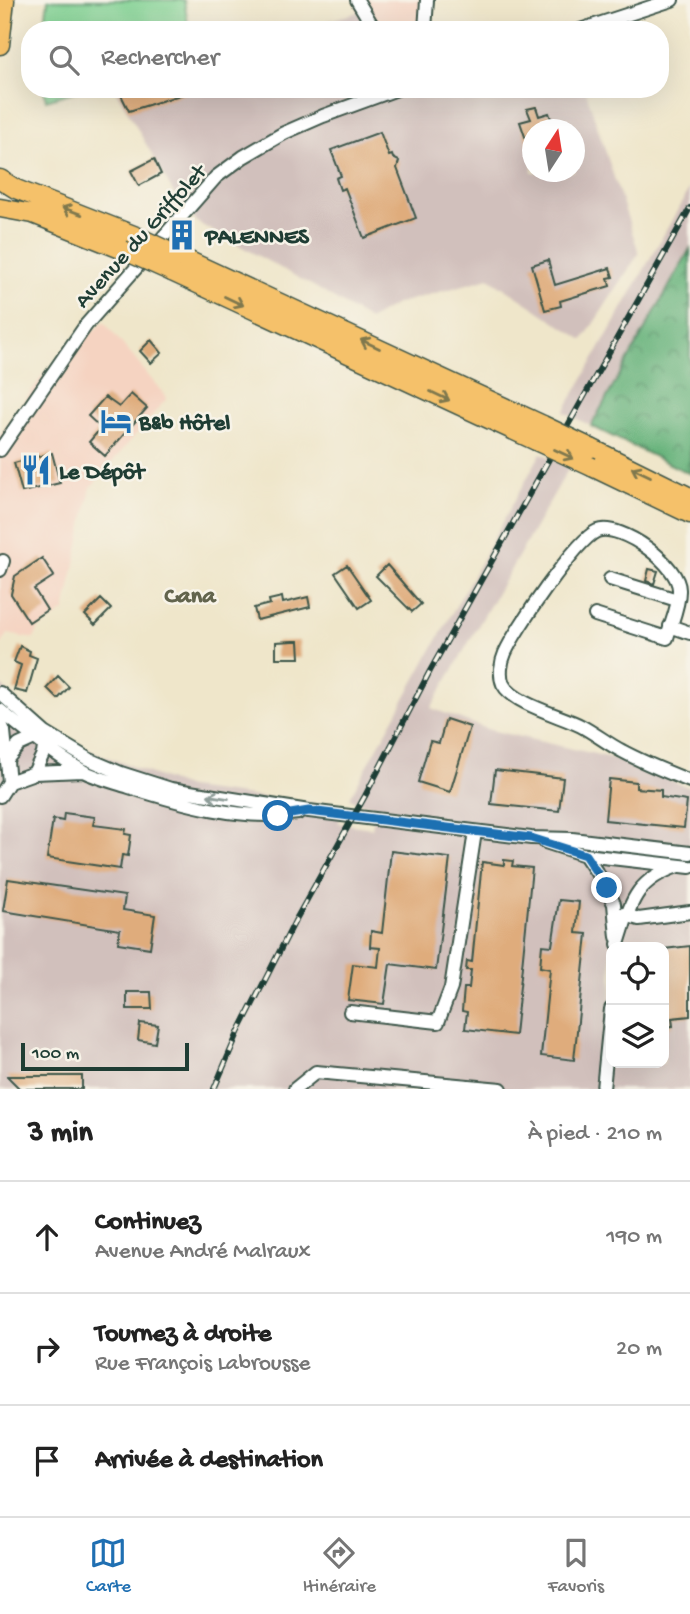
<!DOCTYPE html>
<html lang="fr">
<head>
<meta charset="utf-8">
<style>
	body { margin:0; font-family:"Gochi Hand",sans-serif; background:#f6f6f6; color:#222 }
	.controls { position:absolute; right:21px; bottom:21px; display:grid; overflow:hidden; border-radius:14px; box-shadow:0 7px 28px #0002 }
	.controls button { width:63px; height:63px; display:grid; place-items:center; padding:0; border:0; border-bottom:2px solid #e0e0e0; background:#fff; color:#222; font:35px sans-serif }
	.compass { position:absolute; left:522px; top:119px; width:63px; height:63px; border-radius:50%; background:#fff; box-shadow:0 7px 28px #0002; rotate:12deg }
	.scale { position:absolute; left:21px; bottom:18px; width:168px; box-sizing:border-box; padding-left:7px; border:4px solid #1f3d34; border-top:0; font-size:19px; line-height:24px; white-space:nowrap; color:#1f3d34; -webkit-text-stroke:5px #f7f3e8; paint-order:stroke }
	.stop { position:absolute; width:21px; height:21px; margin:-16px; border:5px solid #1f6fb2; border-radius:50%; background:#fff }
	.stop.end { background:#1f6fb2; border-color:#fff; box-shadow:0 2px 7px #0008 }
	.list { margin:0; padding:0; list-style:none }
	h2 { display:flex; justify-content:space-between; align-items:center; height:91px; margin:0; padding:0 28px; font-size:30px }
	h2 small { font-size:23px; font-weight:400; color:#767676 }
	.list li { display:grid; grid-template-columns:46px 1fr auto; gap:21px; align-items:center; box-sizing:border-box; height:112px; padding:0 28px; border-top:2px solid #e0e0e0 }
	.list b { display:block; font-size:26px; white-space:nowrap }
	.list p { margin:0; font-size:23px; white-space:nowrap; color:#767676 }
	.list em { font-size:23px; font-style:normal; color:#767676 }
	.icon { flex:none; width:38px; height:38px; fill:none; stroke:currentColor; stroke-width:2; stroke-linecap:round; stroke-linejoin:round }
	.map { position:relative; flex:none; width:690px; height:1089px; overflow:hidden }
	.search { position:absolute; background:#fff; box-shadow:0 7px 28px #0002; left:21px; right:21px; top:21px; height:77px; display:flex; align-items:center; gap:18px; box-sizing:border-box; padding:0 24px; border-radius:28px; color:#767676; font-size:26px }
	.sheet { height:427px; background:#fff }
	nav { display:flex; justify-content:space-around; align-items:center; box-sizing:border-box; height:98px; border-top:2px solid #e0e0e0; background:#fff; font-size:19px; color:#767676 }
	nav a { display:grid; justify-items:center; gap:4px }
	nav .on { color:#1f6fb2 }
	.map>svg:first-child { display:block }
	.built { fill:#f5d3c1 }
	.industrial { fill:#d1c0bc; fill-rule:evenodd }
	.green { fill:#7fd192; stroke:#4f8763; stroke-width:2 }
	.forest { fill:url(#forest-crowns); stroke:#437858; stroke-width:2 }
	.building { fill:#dfac7c }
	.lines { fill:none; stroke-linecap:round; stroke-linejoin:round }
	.minor-casing { stroke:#3e564a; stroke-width:16 }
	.highway-casing { stroke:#3e564a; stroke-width:21 }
	.minor { stroke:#fff; stroke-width:12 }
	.highway { stroke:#f5c16b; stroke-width:18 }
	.rail-casing { stroke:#1f3d34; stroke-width:6 }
	.rail { stroke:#f7f3e8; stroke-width:3.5; stroke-dasharray:10; stroke-linecap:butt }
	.highway-bridge-casing { stroke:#3e564a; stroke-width:21; stroke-linecap:butt }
	.highway-bridge { stroke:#f5c16b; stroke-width:18 }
	.oneway { stroke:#7f784d }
	.oneway2 { stroke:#8f9e9a }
	.route { stroke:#1f6fb2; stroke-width:9 }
	.labels { text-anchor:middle; stroke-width:5; stroke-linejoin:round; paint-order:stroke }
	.street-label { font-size:23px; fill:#1f3d34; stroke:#f7f3e8 }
	.poi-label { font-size:23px; font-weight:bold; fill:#1f3d34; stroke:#f7f3e8; text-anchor:start }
	.neighbourhood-label { font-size:24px; font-weight:bold; fill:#62644d; stroke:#f7f3e8 }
</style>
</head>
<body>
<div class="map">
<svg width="690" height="1089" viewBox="0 0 690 1089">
	<defs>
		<pattern id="forest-crowns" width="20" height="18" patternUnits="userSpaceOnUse" patternTransform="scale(1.75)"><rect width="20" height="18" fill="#67b37c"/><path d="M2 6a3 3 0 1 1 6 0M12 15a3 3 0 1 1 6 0" fill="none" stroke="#549366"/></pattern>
	</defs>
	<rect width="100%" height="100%" fill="#f7f3e8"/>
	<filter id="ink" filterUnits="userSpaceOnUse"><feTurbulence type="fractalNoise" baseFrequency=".0143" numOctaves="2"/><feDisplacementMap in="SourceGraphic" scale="14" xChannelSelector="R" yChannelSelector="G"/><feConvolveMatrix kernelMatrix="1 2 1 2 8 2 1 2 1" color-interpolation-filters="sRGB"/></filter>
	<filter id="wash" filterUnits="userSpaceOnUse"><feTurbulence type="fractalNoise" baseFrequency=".00686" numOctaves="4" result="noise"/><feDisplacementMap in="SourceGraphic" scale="28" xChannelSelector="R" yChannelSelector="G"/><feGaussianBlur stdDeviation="1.57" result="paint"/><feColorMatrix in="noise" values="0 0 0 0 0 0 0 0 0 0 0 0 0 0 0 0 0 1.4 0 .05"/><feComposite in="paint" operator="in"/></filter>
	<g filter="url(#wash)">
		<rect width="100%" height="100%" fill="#efe6ca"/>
		<path class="built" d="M352 0H433L431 30H370Z
			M104 322 167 398 91 487 65 611 39 628 34 639 8 634 0 647V435L45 372Z"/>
		<path class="industrial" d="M359 12 370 30H294Z
			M115 89H407L410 94 423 89H585L639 253 583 340 489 278 396 304 369 320 315 287 198 223 177 199ZM532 130H574V172H532Z
			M690 188V249L591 426 564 412Z
			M541 453 569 468 431 708 490 730 617 759 690 788V1089H0V684L41 723 78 746 188 788 346 808 338 823 372 828 376 807 349 799ZM611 947H664V1063H611Z"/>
		<path class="green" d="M48 0H184L189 30H44Z
			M44 89H83L46 100Z"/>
		<path class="forest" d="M690 249V474L591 426Z"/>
		<g id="blocks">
			<path class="building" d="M118 89H193V91L129 111Z
				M536 107 539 116 549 113 555 130H533V154H531L520 122 531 119 527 109Z
				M380 132 389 156 392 155 393 158 399 161 397 168 416 218 364 238 345 188 340 190 336 178 341 176 331 150Z
				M154 159 161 174 139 186 131 171Z
				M548 260 555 285 610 268 613 277 608 278 610 286 560 301 561 306 545 310 532 265Z
				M151 340 162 353 151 363 140 351Z
				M131 394 147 408 105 456 89 442 101 428 88 416 105 397 119 407Z
				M52 453 60 483 22 492 14 463Z
				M42 558 54 576 34 589 47 610 29 622 11 594 15 576Z
				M347 565 371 600 359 608 335 573Z
				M387 565 421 604 412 612 376 576Z
				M649 569 658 571 654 584 646 581Z
				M282 597 283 603 308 597 310 607 257 620 254 608 270 604 269 600Z
				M101 599 111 609 95 625 85 615Z
				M293 641H299L300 658H276V642Z
				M20 646 30 651 29 655 37 658 27 693 14 690 21 665 14 662Z
				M58 676 69 687 58 699 47 688Z
				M446 719 470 727 450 792 418 782 430 741 439 743Z
				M495 770 563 778 559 811 491 804Z
				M609 779 636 782V788L661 790V797L687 801 684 828 605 820Z
				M64 813 95 817 93 825 126 829 125 834 131 835 128 856 122 855 120 869 47 858 53 819 63 821Z
				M391 851 450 858 436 970 390 964 384 1004 348 1000 353 964 378 967 380 948 370 947 371 931 382 933Z
				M504 860 513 861 512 866 532 868 515 1035 465 1029 467 1012 462 1011 464 988H469L471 970H466L467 961 472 962 482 862 504 865Z
				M8 879 125 896 123 910 155 915 150 948 118 943 120 930 3 911Z
				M559 900 579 902 576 933 587 934 574 1060 541 1056 550 969 540 967 542 945 552 946Z
				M690 946V1016L672 1018 673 1026 664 1027V949Z
				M127 992H151L152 1009H127Z
				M140 1023 158 1025 155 1043 138 1040Z
				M7 1076H82V1089H20Z"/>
		</g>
	</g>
	<g filter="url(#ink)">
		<use href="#blocks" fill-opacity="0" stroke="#3e564a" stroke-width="2"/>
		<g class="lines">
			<g class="minor-casing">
				<path id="minor" d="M357 0 375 30
					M425 30 427 0
					M580 30 672 0
					M0 450 86 325 216 177 243 157 284 133 323 116 397 89
					M0 570 3 561
					M610 579 677 600
					M595 615 667 638C671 623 679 606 679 591 681 566 621 522 597 531 576 540 515 630 505 653 501 662 499 675 503 684 513 704 562 716 581 726 596 734 608 744 622 751 644 763 667 772 690 781
					M670 626 690 633
					M0 693 45 733 88 759 121 773 171 789 309 811 531 838 572 839 690 853
					M0 710C26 732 53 754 83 771 97 778 114 782 129 787 182 804 242 821 298 813
					M0 722 4 731 9 782 34 773 82 771
					M7 759 19 745 39 736
					M34 773 43 754 45 740
					M0 796 9 782
					M545 842 585 855 690 867
					M585 855 607 888 614 904 617 937
					M621 914 639 919 690 912
					M618 944C631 904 633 881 678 866
					M350 1012 438 1022 451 988 475 832
					M295 1089 316 1072 501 1089
					M603 1089 611 1009"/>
			</g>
			<g class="highway-casing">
				<path id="highway" d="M0 45 5 0
					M0 179 16 189 136 236
					M0 208 33 214 123 250
					M183 258 543 425
					M172 272 536 441
					M591 448 690 497
					M592 467 690 514"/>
			</g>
			<use href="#minor" class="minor"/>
			<use href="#highway" class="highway"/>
			<g class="rail-casing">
				<path id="rail" d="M214 1089 238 1033 295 921 365 796 430 671 690 208"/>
			</g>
			<use href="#rail" class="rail"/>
			<g class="highway-bridge-casing">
				<path id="highway-bridge" d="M136 236 183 258
					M123 250 172 272
					M543 425 591 448
					M536 441 592 467"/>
			</g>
			<use href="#highway-bridge" class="highway-bridge"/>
		</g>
		<defs><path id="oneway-shaft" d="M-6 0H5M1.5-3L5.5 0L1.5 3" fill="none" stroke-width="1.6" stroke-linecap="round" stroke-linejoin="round" transform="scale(1.75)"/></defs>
		<g class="oneway">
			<use href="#oneway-shaft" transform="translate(72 211) rotate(-160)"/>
			<use href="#oneway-shaft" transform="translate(234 301) rotate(25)"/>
			<use href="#oneway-shaft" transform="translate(370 344) rotate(-155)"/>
			<use href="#oneway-shaft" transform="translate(440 396) rotate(25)"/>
			<use href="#oneway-shaft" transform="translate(564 454) rotate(25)"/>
			<use href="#oneway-shaft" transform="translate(641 472) rotate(-154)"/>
		</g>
		<use class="oneway2" href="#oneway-shaft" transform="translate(218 797) rotate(-171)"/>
	</g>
	<g class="lines" filter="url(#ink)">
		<path class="route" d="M278 816 309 811 531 838 585 855 607 888"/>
	</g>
	<defs>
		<g id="building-bare" transform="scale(2.415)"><path d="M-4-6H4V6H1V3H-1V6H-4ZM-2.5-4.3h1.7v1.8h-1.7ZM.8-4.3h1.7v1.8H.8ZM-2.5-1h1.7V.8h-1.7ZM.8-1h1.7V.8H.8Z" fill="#1f6fb2" stroke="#f7f3e8" stroke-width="2.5" paint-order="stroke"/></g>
		<g id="hotel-bare" transform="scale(2.415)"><path d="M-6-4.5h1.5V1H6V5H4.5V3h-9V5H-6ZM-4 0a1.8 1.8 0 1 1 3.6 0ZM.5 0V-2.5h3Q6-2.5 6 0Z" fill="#1f6fb2" stroke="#f7f3e8" stroke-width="2.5" paint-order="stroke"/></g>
		<g id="restaurant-bare" transform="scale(2.415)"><path d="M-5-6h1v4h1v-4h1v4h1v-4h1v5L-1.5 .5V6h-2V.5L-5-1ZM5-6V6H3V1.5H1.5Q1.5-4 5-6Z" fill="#1f6fb2" stroke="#f7f3e8" stroke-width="2.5" paint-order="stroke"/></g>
	</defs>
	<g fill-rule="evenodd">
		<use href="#building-bare" x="182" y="235"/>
		<use href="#hotel-bare" x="116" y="421"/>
		<use href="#restaurant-bare" x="36" y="470"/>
	</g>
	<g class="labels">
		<g class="street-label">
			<text transform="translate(139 235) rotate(-48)" y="8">Avenue du Griffolet</text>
		</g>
		<g class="poi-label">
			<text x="205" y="243">PALENNES</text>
			<text x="139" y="429">B&amp;b Hôtel</text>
			<text x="59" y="478">Le Dépôt</text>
		</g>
		<g class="neighbourhood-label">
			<text x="190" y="602">Cana</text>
		</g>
	</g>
</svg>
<div class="controls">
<button><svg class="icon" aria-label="locate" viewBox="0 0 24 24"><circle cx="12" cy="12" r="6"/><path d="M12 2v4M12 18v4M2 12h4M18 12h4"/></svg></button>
<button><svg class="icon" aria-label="layers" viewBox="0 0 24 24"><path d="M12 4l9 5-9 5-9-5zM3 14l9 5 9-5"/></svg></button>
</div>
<svg class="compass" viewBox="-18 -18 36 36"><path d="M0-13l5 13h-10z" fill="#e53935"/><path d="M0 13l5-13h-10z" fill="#767676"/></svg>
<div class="scale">100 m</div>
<div class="stop" style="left:278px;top:816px"></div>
<div class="stop end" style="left:607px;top:888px"></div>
<div class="search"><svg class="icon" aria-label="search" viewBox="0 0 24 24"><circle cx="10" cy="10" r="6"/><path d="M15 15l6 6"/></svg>Rechercher</div>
</div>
<section class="sheet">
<h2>3 min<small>À pied · 210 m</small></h2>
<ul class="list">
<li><svg class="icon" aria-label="ahead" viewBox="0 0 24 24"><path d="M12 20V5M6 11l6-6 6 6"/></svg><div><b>Continuez</b><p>Avenue André Malraux</p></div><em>190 m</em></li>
<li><svg class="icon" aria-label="right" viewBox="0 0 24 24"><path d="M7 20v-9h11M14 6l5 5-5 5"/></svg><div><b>Tournez à droite</b><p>Rue François Labrousse</p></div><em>20 m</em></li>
<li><svg class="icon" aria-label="arrive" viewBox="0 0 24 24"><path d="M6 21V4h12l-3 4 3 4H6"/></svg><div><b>Arrivée à destination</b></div></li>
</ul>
</section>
<nav>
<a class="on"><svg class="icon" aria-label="map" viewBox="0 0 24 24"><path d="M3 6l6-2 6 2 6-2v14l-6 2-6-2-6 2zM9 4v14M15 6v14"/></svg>Carte</a>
<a><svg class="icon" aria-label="directions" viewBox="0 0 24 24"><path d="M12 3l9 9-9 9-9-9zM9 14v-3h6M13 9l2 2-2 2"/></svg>Itinéraire</a>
<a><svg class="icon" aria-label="saved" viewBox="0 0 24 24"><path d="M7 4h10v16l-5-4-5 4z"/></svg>Favoris</a>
</nav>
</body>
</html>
